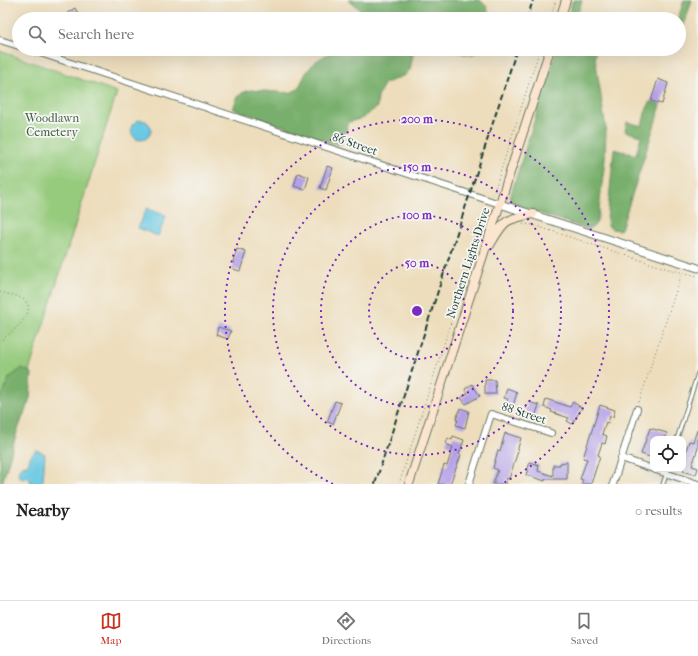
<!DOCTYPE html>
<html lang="en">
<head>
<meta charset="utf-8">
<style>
	body { margin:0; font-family:"IM FELL French Canon",serif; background:#f6f6f6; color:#222 }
	.controls { position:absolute; right:12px; bottom:12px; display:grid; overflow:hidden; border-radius:8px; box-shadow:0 4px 16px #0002 }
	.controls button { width:36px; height:36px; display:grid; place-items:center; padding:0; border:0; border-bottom:1px solid #e0e0e0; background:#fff; color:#222; font:20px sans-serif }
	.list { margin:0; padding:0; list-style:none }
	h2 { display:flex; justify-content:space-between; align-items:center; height:52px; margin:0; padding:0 16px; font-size:17px }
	h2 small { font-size:13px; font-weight:400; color:#767676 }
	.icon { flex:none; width:22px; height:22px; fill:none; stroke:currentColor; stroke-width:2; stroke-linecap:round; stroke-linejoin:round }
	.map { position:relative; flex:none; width:698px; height:484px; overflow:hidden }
	.search { position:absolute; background:#fff; box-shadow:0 4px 16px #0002; left:12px; right:12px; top:12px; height:44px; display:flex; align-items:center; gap:10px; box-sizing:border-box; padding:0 14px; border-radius:22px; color:#767676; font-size:15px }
	.sheet { height:116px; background:#fff }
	nav { display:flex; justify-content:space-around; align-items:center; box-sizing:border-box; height:56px; border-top:1px solid #e0e0e0; background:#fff; font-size:11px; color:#767676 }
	nav a { display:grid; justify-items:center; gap:2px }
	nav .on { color:#c8321e }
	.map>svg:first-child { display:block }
	.green { fill:#96cb7d; stroke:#5a8458 }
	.forest { fill:#78af6c; stroke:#4c7650 }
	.water { fill:#64c6e2; stroke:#42828b }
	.building { fill:#b5a0e8 }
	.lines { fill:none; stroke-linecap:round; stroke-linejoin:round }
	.service-casing { stroke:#677564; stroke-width:5 }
	.minor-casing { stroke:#677564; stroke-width:8 }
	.tertiary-casing { stroke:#677564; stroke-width:9 }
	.secondary-casing { stroke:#677564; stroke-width:10 }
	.path { stroke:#677564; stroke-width:1; stroke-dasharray:1 3; stroke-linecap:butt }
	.service { stroke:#fff; stroke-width:3 }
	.minor { stroke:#fff; stroke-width:6 }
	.tertiary { stroke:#fff; stroke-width:7 }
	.secondary { stroke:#fce5cf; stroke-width:8 }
	.rail { stroke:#1f3d34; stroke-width:2; stroke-dasharray:6 3; stroke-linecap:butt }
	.ring { fill:none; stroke:#7b2cbf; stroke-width:2; stroke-dasharray:2 4 }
	.labels { text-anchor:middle; stroke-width:3.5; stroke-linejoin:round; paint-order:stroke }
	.park-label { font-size:12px; fill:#3d6046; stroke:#f6f6f2 }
	.street-label { font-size:12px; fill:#1f3d34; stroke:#f6f6f2 }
	.centre { fill:#7b2cbf; stroke:#f6f6f2; stroke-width:2 }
	.ring-label { font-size:12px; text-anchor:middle; font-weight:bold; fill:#7b2cbf; stroke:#f6f6f2; stroke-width:3.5; stroke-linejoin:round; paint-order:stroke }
</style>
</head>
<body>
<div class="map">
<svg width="698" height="484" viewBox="0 0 698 484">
	<rect width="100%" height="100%" fill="#f6f6f2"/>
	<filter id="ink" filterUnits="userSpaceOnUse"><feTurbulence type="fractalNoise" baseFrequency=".025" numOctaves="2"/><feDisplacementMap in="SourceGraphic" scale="8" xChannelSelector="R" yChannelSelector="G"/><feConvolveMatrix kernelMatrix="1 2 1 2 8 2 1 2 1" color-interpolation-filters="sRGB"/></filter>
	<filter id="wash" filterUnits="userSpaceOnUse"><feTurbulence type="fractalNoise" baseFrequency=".012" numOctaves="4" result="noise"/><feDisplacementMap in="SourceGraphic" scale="16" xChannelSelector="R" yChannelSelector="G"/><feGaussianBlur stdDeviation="0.9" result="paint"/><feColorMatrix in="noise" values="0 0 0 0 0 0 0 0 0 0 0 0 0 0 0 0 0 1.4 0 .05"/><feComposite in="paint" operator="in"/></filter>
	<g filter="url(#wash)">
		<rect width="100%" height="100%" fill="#edddbc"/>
		<path class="green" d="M0 51 117 92 0 463Z"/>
		<path class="forest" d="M348 0H480L487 7 490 19H365L361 10Z
			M573 0H582L576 19H567Z
			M684 0H692L679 40V19H678Z
			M335 49H414L410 70 405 75 384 84 378 97 377 107 363 118 349 122 342 142 338 145 233 109 237 98 242 93 250 90 290 93 298 89 306 73 315 62Z
			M450 49H480C471 59 461 53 450 49Z
			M557 49H596L595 57 606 129 605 159 599 210 597 222 593 227 588 229 511 204 510 197Z
			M651 101 661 105 621 229 619 230 612 229 608 226 607 220 614 149 636 155 641 136 625 131 627 122 642 126 646 110Z
			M22 368 32 373 30 398 17 432 2 484H0V401L9 378Z"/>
		<path class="water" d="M131 130a10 10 0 1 1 20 0a10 10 0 1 1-20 0Z
			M147 208 166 216 158 236 138 228Z
			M37 450 45 454 43 480 41 484H32L28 477C24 479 22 479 19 477 17 472 19 467 25 465L27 466C30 460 30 453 37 450Z"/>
		<g id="blocks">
			<path class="building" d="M75 8 81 19H71L67 13Z
				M658 79 668 83 662 104 651 101Z
				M327 166 333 168 326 190 320 188Z
				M298 173 309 177 305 190 294 186Z
				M237 249 246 252 240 271 233 269 234 263 233 262Z
				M218 327 231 331 228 339 216 335Z
				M485 380H495L496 394H485Z
				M472 384 480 396 466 404 461 398 468 393 465 389Z
				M507 388 517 392 513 406 506 404 508 399 504 398Z
				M546 399 570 407 573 402 582 408 572 424 567 421 569 418 551 412 552 410 544 407Z
				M335 401 341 403 333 424 327 422Z
				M528 402 539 405 535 417 524 414Z
				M600 405 615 410 613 417 610 416 608 423 606 422 602 434 607 436 605 444 602 443 598 455 600 456 591 484H581L583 480 580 479 587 459 583 458Z
				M460 408 469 411 465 428 456 425 458 420H456Z
				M650 428 667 433 665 439H653V458L641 454Z
				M697 430H698V448L692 466 698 468 696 475 683 471V460L689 441 693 442Z
				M505 433 521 438 517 451H518L509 479 507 478 505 484H493L498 470 493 468 498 450 500 451Z
				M453 436 464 440 459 454 461 455 450 484H438L444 465 447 466 453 447 446 444 448 438 452 440Z
				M530 462 539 465 538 471 553 476V465H560V463L567 462V479H545V481L526 475Z"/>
		</g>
	</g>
	<g filter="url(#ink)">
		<use href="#blocks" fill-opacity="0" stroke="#677564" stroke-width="1"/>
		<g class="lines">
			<g class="service-casing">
				<path id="service" d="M677 439 698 373
					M663 484 668 469"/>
			</g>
			<g class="minor-casing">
				<path id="minor" d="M0 40 19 46
					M28 49 500 204
					M621 458 653 469
					M653 469 698 484
					M469 484 491 414 551 433
					M613 484 637 409"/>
			</g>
			<g class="tertiary-casing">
				<path id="tertiary" d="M500 204 698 268"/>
			</g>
			<g class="secondary-casing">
				<path id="secondary" d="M560 19 566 0
					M490 245C504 221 504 219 533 214
					M409 484 550 49"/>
			</g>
			<path class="path" d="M550 19 556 0
				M493 195 540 49
				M523 224 533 225 668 269 698 276
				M0 292C7 294 18 295 24 300 40 312 9 334 0 341
				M639 402 682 273
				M399 484 488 207"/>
			<use href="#service" class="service"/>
			<use href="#minor" class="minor"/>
			<use href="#tertiary" class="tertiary"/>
			<use href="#secondary" class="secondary"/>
			<path class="rail" d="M527 19 533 0
				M375 484 517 49"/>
		</g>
	</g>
	<g class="ring">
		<circle cx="417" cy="311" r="48"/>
		<circle cx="417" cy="311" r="96"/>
		<circle cx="417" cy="311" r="144"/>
		<path d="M333 484A192 192 0 1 1 501 484"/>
	</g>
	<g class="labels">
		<g class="park-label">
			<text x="52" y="122">Woodlawn<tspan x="52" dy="14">Cemetery</tspan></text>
		</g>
		<g class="street-label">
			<text transform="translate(355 144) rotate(19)" y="4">86 Street</text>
			<text transform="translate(468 263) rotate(-72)" y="4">Northern Lights Drive</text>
			<text transform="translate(524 413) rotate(18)" y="4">88 Street</text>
		</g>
	</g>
	<circle cx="417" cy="311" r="6" class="centre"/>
	<g class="ring-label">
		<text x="417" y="123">200 m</text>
		<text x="417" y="171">150 m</text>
		<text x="417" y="219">100 m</text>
		<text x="417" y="267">50 m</text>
	</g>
</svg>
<div class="controls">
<button><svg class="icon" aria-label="locate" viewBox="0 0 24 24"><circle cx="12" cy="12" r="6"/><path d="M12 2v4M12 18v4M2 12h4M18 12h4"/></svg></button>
</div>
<div class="search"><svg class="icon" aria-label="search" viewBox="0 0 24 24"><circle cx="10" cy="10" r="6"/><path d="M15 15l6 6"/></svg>Search here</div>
</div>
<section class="sheet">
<h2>Nearby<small>0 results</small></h2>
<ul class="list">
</ul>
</section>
<nav>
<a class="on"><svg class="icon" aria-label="map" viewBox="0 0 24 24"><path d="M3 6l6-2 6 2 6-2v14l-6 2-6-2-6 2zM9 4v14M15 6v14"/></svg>Map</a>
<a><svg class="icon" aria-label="directions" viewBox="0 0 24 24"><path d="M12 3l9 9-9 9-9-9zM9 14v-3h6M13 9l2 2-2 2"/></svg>Directions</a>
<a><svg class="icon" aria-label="saved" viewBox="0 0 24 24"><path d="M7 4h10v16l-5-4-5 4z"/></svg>Saved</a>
</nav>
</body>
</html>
